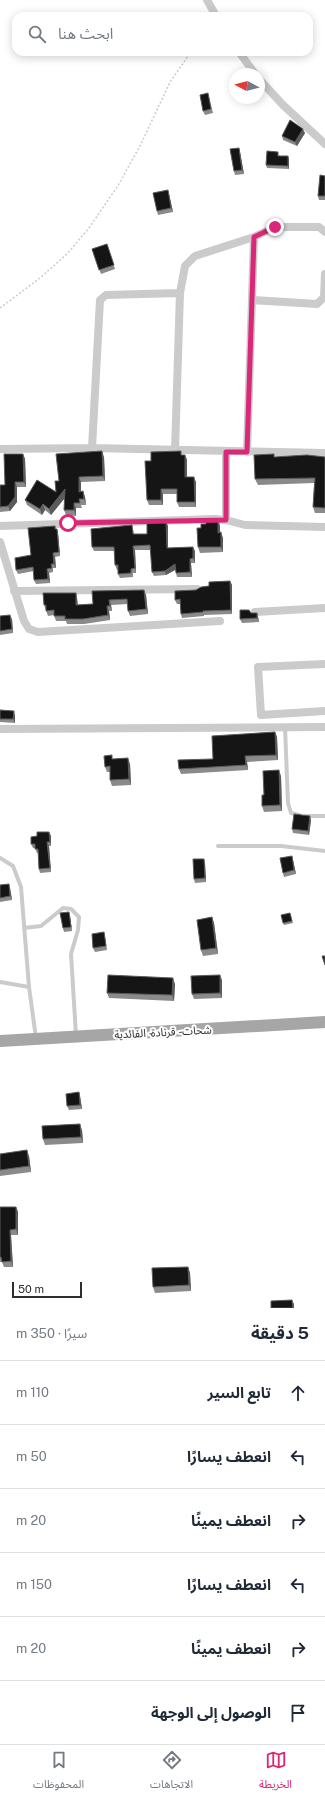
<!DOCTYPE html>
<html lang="ar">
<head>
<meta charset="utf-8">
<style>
	body { margin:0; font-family:"Public Sans","Noto Sans Arabic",sans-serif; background:#f2f2f3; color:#1f2937; direction:rtl }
	.compass { position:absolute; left:229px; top:68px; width:36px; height:36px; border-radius:50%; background:#fff; box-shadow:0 2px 10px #0003; rotate:277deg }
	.scale { position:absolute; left:12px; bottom:10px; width:70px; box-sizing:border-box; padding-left:4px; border:2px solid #2e2e2e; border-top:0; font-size:11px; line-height:14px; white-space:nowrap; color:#2e2e2e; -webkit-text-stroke:3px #fff; paint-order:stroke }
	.stop { position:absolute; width:12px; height:12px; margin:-9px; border:3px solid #db2777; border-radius:50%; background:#fff }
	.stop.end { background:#db2777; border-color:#fff; box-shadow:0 1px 4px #0008 }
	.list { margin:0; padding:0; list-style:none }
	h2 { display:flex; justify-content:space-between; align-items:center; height:52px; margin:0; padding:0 16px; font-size:17px }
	h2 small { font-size:13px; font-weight:400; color:#747a83 }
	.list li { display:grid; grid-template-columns:26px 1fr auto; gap:12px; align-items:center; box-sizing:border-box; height:64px; padding:0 16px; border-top:1px solid #e0e1e3 }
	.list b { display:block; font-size:15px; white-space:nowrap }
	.list em { font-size:13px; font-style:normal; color:#747a83 }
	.icon { flex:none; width:22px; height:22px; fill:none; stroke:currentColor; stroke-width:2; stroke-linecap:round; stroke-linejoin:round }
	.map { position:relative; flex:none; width:325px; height:1308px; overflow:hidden; direction:ltr }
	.search { position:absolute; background:#fff; box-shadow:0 2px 10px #0003; left:12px; right:12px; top:12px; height:44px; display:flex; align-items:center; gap:10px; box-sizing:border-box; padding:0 14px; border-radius:12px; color:#747a83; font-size:15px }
	.sheet { height:436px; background:#fff }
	nav { display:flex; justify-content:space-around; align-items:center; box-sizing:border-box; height:56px; border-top:1px solid #e0e1e3; background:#fff; font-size:11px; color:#747a83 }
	nav a { display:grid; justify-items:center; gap:2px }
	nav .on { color:#db2777 }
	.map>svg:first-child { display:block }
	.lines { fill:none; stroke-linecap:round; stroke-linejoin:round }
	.path { stroke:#cbcbcb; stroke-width:1.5; stroke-dasharray:2 2; stroke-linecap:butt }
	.lane { stroke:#cbcbcb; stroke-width:4 }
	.street { stroke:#cbcbcb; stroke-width:8 }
	.primary { stroke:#a6a6a6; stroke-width:12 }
	.wall { fill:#8a8a8a }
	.shaded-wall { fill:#5b5b5b }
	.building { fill:#151515; stroke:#5b5b5b }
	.route { stroke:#db2777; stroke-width:5 }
	.labels { text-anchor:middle; stroke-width:4; stroke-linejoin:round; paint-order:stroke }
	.street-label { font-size:11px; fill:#2e2e2e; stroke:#fff }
</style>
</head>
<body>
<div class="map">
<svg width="325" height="1308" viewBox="0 0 325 1308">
	<rect width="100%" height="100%" fill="#fff"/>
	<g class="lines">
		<path class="path" d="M0 308 40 278 67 254 89 228 119 184 141 144 170 82 191 52"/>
		<path class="lane" d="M285 727 288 803 291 813 299 815
			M305 816H325
			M218 846H281L325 851
			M0 858 13 866 21 887 29 987 36 1038
			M24 928 41 926 63 908 71 909 79 917 78 930 71 954 76 1035
			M0 982 29 987"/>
		<path class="street" d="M207 0 216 16
			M239 52 255 74
			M259 79 283 105 325 144
			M252 300 317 304 324 297 325 274
			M92 448 100 300 106 295 180 293
			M0 449 92 448 325 453
			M175 450 180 293 185 266 195 256 254 237 275 227H319L325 232
			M226 452V520
			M247 452 254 237
			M0 526 215 519 226 520 245 525 325 527
			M0 542 24 621 29 629 38 632 220 621
			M14 591 197 589
			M255 612 325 608
			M325 664 258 667 261 715 325 711
			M0 729 325 727"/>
		<path class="primary" d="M0 1041 325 1022"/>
	</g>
	<path class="wall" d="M209 97 213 113 205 115 203 111Z
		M305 133 297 146 283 140 282 136Z
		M239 148 240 152 244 174 235 175 234 171Z
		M280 155V156H288L289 160V169L267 168 266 165Z
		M325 176V200H319L318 196Z
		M169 194 173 212 158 215 157 211Z
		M107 244 115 269 101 274 92 249Z
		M23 454 25 459 26 487H17V502L10 511 0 512V485H5Z
		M183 455H185L187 460V477L196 482V507H179L177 502V494H163V505H149L147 500 151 461Z
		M104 457 105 481 81 482V491H83L85 497 86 505H81L82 508H76V516L66 515 64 510 65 498 51 515 45 510 42 515 27 505 25 500 56 492 59 481Z
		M275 457H325V513H315L313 507 314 483 258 485 255 479Z
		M218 520 220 526V533L223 538V552L200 553 198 547 201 528 206 524Z
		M166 522 168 526V548L195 551V563H191L192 577H177L176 573V569L166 575 154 576 152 572 151 550H135L136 573H133V577L120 578 118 574V570H117L115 565V551H94L92 547 133 529 134 534H147Z
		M55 526 56 529H57L58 533 60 556 55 557 56 568H53V572L49 573 50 583 36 584 34 580V571L18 574 16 570 31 555Z
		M230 581 232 585V614L204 615V616L182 618 181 614 180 604H177L175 600 196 590 209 586Z
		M144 590 146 595 148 614 130 616 128 611V604L111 605 112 611H109L110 620 84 624H67L66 621H56L54 615 48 616 44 605 76 593 77 598 78 605 93 604Z
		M257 613 258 617 259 622 242 623 240 619Z
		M0 616 12 619 13 633 0 635Z
		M0 710 15 715V723L0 722Z
		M275 732 277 737 278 760 247 762 248 770 181 774 179 769 213 759Z
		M113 759 130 764 131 785 112 786 110 780V772H107L105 767Z
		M281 776 282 811 264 812 262 806Z
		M311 820 309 835 293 833 292 829Z
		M49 832 51 836V846H49L51 872 40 873 39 869 38 853H37L35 848H33L31 844 37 836Z
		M293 860 296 874 284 877 283 873Z
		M205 863 206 882 195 883 194 879Z
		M0 885 10 888 12 900 0 902Z
		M290 913 293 923 284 925 283 923Z
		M70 916 72 931 64 932 63 928Z
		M212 917 214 923 218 954 203 956 201 950Z
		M104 932 105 936 107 950 95 952 93 948Z
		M222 980V998L194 999 192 994Z
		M175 984 174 1001 109 998 107 993Z
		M79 1092 80 1096 82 1109 69 1110 67 1106Z
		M82 1130 83 1143 45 1145 43 1139Z
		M0 1154 29 1156 31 1172 0 1176Z
		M0 1207H16L18 1212V1235H11L13 1267H4L2 1262H0Z
		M188 1267 190 1273 191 1291 155 1293 153 1287Z"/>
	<path class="shaded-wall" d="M303 129 305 133 297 146 295 142Z
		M239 148 240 152 244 174 242 170Z
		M288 156 289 160V169L288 166Z
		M168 190 169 194 173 212 171 208Z
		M102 451 104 457 105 481 103 476Z
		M23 454 25 459 26 487 24 482Z
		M185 455 187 460V482L185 477Z
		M79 477 81 482V497L79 492Z
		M194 477 196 482V507L195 502Z
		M15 482 17 487V502L10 511 8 506Z
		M65 489 67 495 51 515 49 509Z
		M161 489 163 494V505L161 500Z
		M83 491 85 497 86 505 84 499Z
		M74 503 76 508V516L74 510Z
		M43 504 45 510 42 515 40 509Z
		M218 520 220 526V538L218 533Z
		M166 522 168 526V552L167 548Z
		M57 529 58 533 60 556 59 552Z
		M221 532 223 538V552L221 547Z
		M133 546 135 550 136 573 135 568Z
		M193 547 195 551V563L193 558Z
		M53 553 55 557 56 568 54 564Z
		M190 559 191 563 192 577 190 572Z
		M175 564 177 569 166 575 165 571Z
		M47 569 49 573 50 583 48 579Z
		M230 581 232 585V614L231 610Z
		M144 590 146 595 148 614 146 609Z
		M76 593 77 598 78 610 76 605Z
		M109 600 111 605 112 611 110 606Z
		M107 606 109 611 110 620 108 615Z
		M257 613 258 617 259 622 257 618Z
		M10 615 12 619 13 633 12 629Z
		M14 711 15 715V723L13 719Z
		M275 732 277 737 278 760 276 755Z
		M245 756 247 762 248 770 246 765Z
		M128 758 130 764 131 785 129 779Z
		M279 770 281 776 282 811 280 805Z
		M310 816 311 820 309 835 308 831Z
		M49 832 51 836V846L50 842Z
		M47 842 49 846 51 872 50 868Z
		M292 856 293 860 296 874 294 870Z
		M204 859 205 863 206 882 205 878Z
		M9 884 10 888 12 900 10 896Z
		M69 912 70 916 72 931 71 927Z
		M212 917 214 923 218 954 216 948Z
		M220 975 222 980V998L220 993Z
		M173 978 175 984 174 1001 172 995Z
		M79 1092 80 1096 82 1109 80 1105Z
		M80 1124 82 1130 83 1143 81 1137Z
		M27 1150 29 1156 31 1172 29 1166Z
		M16 1207 18 1212V1235L16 1229Z
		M10 1230 11 1235 13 1267 11 1261Z
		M188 1267 190 1273 191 1291 189 1285Z
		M292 1300 294 1304V1308H293Z"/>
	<path class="building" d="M208 93 211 109 203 111 200 95Z
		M290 120 303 129 295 142 282 136Z
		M239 148 242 170 234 171 230 149Z
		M267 151 278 152V156H288V166L266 165Z
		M320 175 325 176V196H318Z
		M168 190 171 208 157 211 153 193Z
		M107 244 114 265 99 270 92 249Z
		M102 451 103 476 79 477V492L83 491 84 499H79L80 503H74V510H64L65 489 49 509 43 504 40 509 25 500 37 480 56 492 55 481H59L56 454Z
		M181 451V455H185V477H194L195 502H177V489H161V500H147L145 461H151V452Z
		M4 454H23L24 482H15V497L8 506 0 507V485H5Z
		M274 454V457L307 455 325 457V508L313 507 315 478 255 479 254 455Z
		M218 520V533L221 532V547H198L197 528H201V524H206V521Z
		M147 522H166L167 548 193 547V558L190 559V572L176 573 175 564 165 571 152 572 150 545 133 546 135 568 131 569V573L118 574V565H115L114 547H92L91 529 132 525 133 534H147Z
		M55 526V529H57L59 552 53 553 54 564H51L52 568 47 569 48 579 34 580 33 567 16 570 15 558 31 555 28 528Z
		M230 581 231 610 203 611V612L181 614 180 599 175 600V591L196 590 201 587 209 586V582Z
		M144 590 146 609 128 611 127 599 109 600 110 606H107L108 615 83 619H65V616H54V610L46 611V605H44L43 593H76V605L93 604 92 591Z
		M240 610H249L251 613H257V618L240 619Z
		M10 615 12 629 0 631V616Z
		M0 710 14 711 13 719H0Z
		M275 732 276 755 245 756 246 765 179 769 178 760 213 759 212 736Z
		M112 755V759L128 758 129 779 110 780V766L105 767 104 756Z
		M279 770 280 805 262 806V795H264L263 771Z
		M294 814 310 816 308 831 292 829Z
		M37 832H49L50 842H47L50 868 39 869 38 849H35V844H31V837L37 836Z
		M292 856 294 870 283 873 280 858Z
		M193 859H204L205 878 194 879Z
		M9 884 10 896 0 898V885Z
		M69 912 71 927 63 928 60 913Z
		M290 913 292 921 283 923 281 915Z
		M212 917 216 948 201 950 197 920Z
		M104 932 106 946 93 948 92 934Z
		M322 956H325V965Z
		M108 975 173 978 172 995 107 993Z
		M220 975V993L192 994 191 976Z
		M79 1092 80 1105 67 1106 66 1094Z
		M80 1124 81 1137 43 1139 42 1126Z
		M27 1150 29 1166 0 1170V1154Z
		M0 1207H16V1229L10 1230 11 1261 2 1262 1 1257H0Z
		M188 1267 189 1285 153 1287 152 1268Z
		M292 1300 293 1308H271V1301Z"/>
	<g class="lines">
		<path class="route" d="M68 523 226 520V452H247L254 237 275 227"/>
	</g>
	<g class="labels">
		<g class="street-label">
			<text transform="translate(163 1032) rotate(-3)" y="4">شحات - قرنادة- الفائدية</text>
		</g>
	</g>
</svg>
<svg class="compass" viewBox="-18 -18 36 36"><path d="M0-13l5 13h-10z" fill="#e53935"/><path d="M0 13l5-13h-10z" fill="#747a83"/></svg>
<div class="scale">50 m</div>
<div class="stop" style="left:68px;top:523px"></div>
<div class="stop end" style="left:275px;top:227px"></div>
<div class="search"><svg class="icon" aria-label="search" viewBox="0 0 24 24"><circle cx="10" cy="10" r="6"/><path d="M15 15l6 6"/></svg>ابحث هنا</div>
</div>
<section class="sheet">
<h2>5 دقيقة<small>سيرًا · 350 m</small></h2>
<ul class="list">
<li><svg class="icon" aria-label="ahead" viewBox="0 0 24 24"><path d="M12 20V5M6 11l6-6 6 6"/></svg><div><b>تابع السير</b></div><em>110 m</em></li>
<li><svg class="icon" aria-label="left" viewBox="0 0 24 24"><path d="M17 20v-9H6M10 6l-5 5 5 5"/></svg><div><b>انعطف يسارًا</b></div><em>50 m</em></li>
<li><svg class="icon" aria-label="right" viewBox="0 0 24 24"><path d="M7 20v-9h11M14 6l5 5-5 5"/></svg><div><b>انعطف يمينًا</b></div><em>20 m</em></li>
<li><svg class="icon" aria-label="left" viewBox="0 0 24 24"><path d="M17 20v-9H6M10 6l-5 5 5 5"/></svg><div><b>انعطف يسارًا</b></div><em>150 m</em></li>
<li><svg class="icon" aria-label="right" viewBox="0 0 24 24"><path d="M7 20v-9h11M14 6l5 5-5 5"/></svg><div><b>انعطف يمينًا</b></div><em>20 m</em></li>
<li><svg class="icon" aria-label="arrive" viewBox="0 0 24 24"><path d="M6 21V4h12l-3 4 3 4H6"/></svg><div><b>الوصول إلى الوجهة</b></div></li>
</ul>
</section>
<nav>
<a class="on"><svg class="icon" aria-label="map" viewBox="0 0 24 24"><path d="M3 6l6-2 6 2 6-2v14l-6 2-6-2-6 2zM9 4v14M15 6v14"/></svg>الخريطة</a>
<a><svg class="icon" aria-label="directions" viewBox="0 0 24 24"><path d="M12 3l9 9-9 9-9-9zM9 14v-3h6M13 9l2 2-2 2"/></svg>الاتجاهات</a>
<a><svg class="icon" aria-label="saved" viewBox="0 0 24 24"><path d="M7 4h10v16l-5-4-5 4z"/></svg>المحفوظات</a>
</nav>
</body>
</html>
